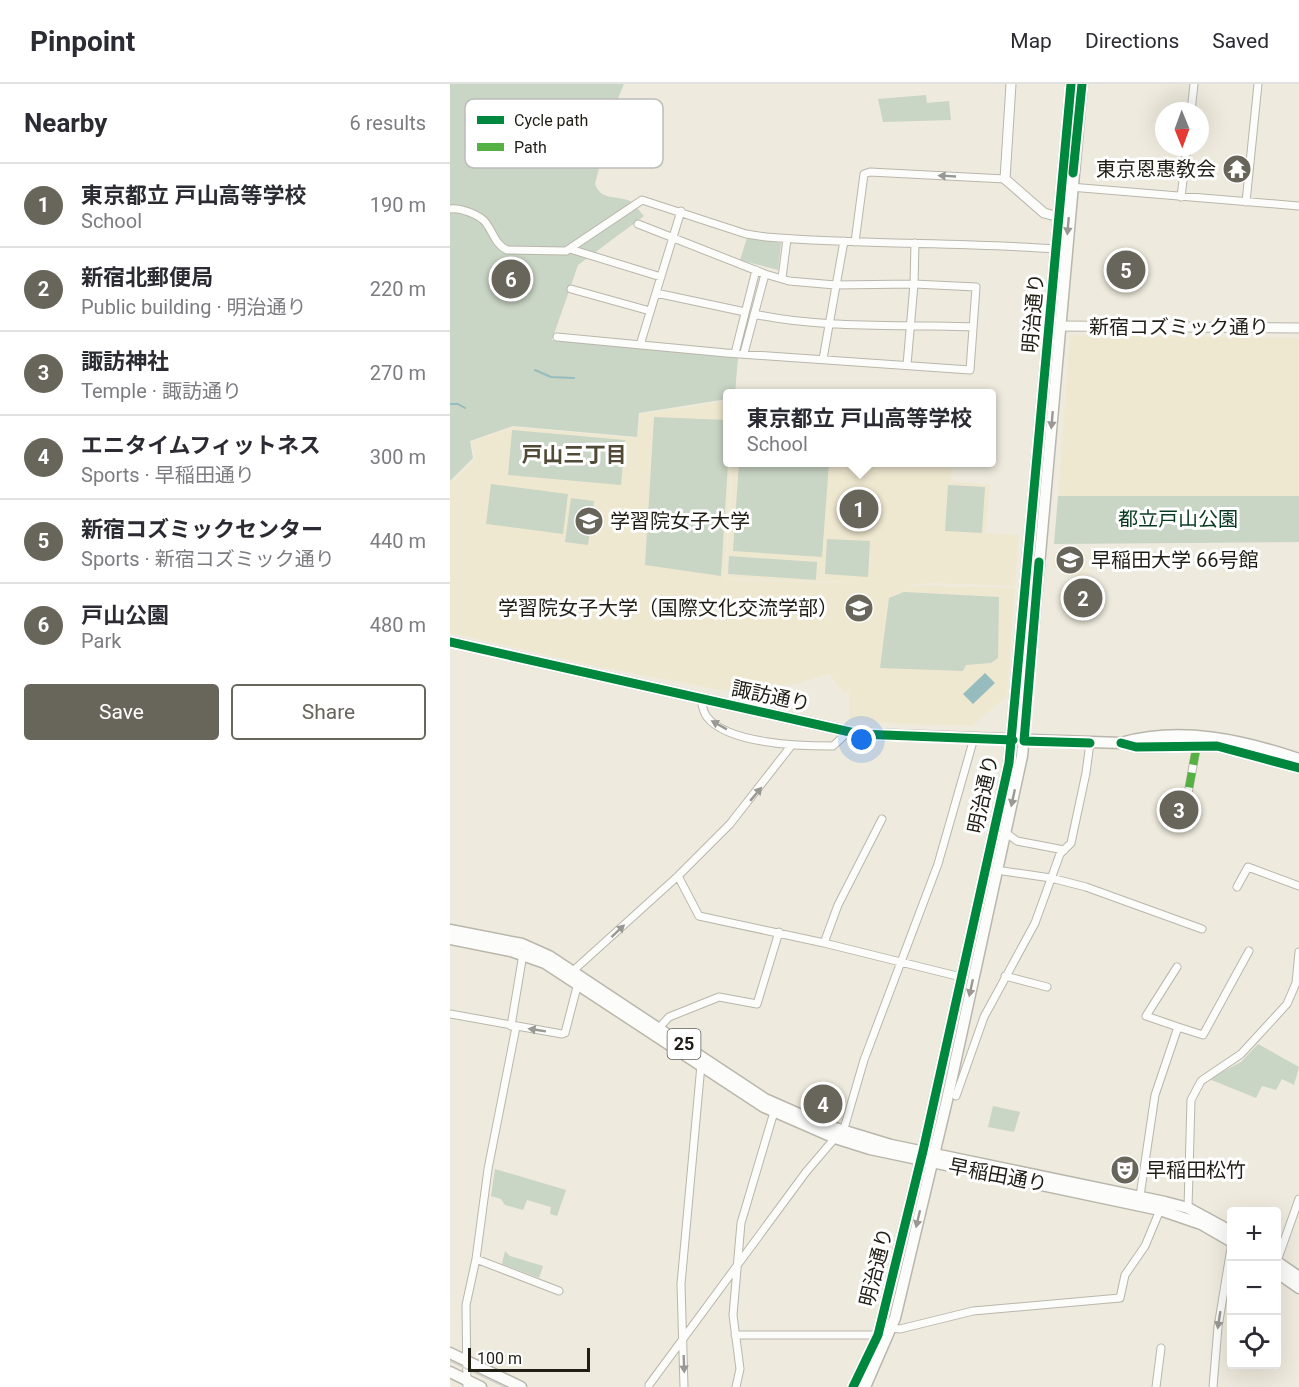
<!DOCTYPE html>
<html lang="en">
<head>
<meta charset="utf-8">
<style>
	body { margin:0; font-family:Roboto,"Noto Sans JP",sans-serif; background:#f2f2f3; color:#2b2b33 }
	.controls { position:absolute; right:18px; bottom:18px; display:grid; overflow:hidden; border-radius:6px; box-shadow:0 6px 24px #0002 }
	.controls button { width:54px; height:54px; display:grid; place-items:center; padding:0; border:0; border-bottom:2px solid #e1e1e2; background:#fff; color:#2b2b33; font:30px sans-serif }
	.compass { position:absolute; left:705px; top:18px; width:54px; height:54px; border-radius:50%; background:#fff; box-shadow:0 6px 24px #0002; rotate:179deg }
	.scale { position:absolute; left:18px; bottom:15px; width:122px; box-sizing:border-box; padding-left:6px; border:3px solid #201e15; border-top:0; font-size:16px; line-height:21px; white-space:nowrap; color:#201e15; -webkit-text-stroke:4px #fff; paint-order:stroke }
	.you { position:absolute; left:412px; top:656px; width:21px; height:21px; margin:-15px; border:4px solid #fff; border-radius:50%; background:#1a73e8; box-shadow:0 0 0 9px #1a73e833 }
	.badge { display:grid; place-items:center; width:39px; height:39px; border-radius:50%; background:#68655b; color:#fff; font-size:20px; font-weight:700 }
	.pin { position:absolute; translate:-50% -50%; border:3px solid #fff; box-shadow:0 2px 6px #0006 }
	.popup { position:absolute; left:273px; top:305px; width:273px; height:78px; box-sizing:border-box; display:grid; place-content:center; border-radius:6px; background:#fff; filter:drop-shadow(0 2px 4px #0005); font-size:20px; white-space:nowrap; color:#7c7c81 }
	.popup b { font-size:22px; color:#2b2b33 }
	.popup::after { content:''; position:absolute; left:50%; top:100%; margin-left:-12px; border:12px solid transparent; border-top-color:#fff }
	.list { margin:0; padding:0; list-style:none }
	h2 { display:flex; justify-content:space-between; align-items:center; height:78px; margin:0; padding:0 24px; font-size:26px }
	h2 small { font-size:20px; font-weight:400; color:#7c7c81 }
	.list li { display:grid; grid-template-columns:39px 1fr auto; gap:18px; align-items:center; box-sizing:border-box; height:84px; padding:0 24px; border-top:2px solid #e1e1e2 }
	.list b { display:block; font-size:22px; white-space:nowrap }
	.list p { margin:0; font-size:20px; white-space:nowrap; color:#7c7c81 }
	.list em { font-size:20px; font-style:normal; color:#7c7c81 }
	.actions { display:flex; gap:12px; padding:18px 24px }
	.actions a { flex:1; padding:14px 0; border:2px solid #68655b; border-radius:6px; text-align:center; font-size:21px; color:#68655b }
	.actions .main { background:#68655b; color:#fff }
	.icon { flex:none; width:33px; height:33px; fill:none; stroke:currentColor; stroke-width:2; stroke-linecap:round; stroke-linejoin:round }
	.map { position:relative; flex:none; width:849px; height:1303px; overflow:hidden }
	header { display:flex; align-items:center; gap:36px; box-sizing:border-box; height:84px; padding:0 30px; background:#fff; border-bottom:2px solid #e1e1e2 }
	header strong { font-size:28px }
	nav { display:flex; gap:33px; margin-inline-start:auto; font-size:21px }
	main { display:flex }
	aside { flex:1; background:#fff }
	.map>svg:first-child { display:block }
	.built { fill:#efe8d1 }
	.green { fill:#c9d5c5 }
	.water { fill:#97bcbe }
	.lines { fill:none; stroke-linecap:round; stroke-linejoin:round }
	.stream { stroke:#97bcbe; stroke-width:2 }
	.street-casing { stroke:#b9b6ac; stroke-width:9 }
	.secondary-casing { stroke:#b9b6ac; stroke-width:11 }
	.primary-casing { stroke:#b9b6ac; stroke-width:13 }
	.street { stroke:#fcfcfa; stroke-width:7 }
	.secondary { stroke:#fcfcfa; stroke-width:9 }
	.primary { stroke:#fcfcfa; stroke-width:10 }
	.tram { stroke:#d1d0cd; stroke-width:1.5 }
	.quiet { stroke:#55b144; stroke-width:8; stroke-dasharray:15 8; stroke-linecap:butt }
	.cycleway-casing { stroke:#fff; stroke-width:13 }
	.cycleway { stroke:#00873e; stroke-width:9 }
	.oneway { fill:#999893 }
	.labels { text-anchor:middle; stroke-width:6; stroke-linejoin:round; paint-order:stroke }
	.shield { fill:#fff; stroke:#63625b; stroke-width:1.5 }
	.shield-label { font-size:18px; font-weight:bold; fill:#201e15 }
	.poi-label { font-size:20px; fill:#201e15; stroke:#fff; text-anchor:start }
	.street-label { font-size:20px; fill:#201e15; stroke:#fff }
	.park-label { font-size:20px; fill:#083a20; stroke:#fff }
	.neighbourhood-label { font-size:21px; font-weight:bold; fill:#514a37; stroke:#fff }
	.key { fill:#fff; stroke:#bcbcb9; stroke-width:1.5 }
	.key-label { font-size:16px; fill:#201e15 }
</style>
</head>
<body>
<header>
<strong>Pinpoint</strong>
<nav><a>Map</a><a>Directions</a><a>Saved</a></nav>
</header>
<main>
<aside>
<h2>Nearby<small>6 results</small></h2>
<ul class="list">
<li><span class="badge">1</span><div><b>東京都立 戸山高等学校</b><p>School</p></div><em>190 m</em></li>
<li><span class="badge">2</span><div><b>新宿北郵便局</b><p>Public building · 明治通り</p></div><em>220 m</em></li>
<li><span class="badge">3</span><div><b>諏訪神社</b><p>Temple · 諏訪通り</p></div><em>270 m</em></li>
<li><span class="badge">4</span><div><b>エニタイムフィットネス</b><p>Sports · 早稲田通り</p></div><em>300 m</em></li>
<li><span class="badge">5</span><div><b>新宿コズミックセンター</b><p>Sports · 新宿コズミック通り</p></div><em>440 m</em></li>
<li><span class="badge">6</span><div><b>戸山公園</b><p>Park</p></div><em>480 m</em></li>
</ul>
<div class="actions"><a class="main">Save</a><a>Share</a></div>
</aside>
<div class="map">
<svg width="849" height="1303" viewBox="0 0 849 1303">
	<rect width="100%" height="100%" fill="#eeeadd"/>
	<path class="built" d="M620 251 849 254V412H608Z
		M277 317V378L281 379 275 495 375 499 419 495 375 498 276 494 283 379H502L501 397 540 401 536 449 569 451 565 502 478 499 458 501 565 504 557 612 522 642 448 640 399 635V608H393L379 589 349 599 287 609 149 583 0 549V399L26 375 21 358 63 343 187 354 190 330Z
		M604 470H636L635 493 618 492 603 482Z"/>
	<path class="green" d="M0 0H174L164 24 145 100C151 117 166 111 180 117 185 120 190 128 194 132L128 181 102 256 288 274 285 309 277 310V315L189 329 187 353 63 342 20 357 23 374 0 397Z
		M476 11 477 19 499 17 501 36 433 38 428 15Z
		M297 154 331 159 328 186 290 176Z
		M204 333 277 336 278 379 271 492 195 481Z
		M62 346 175 356 171 401 58 391Z
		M289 379H379L372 473 283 467Z
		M41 400 118 410 113 450 36 440Z
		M498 401 535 403 532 449 495 447Z
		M608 412H849V458L604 460Z
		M121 414 144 417 138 461 115 458Z
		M377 455 420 457 418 493 375 490Z
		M279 472 367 478 366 496 278 490Z
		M454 508 549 513 548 574 541 579 516 581 513 587 430 584 439 514Z
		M808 960 849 983 844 1001 832 995 826 1006 812 1002 806 1014 759 995 791 978Z
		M543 1022 570 1028 564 1048 538 1043Z
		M45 1085 116 1106 107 1132 100 1130 101 1123 77 1116 73 1126 55 1121 51 1115 41 1112Z
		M55 1167 60 1172 93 1182 89 1194 52 1180Z"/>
	<path class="water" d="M535 589 545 599 523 620 513 610Z"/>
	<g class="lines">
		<path class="stream" d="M85 286 101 293 124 294
			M0 320H8L15 324"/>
		<g class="street-casing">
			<path id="street" d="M741 27 744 0
				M620 103 849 122
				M731 113 737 63
				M796 118 808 0
				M0 125C10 123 30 131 36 139 44 150 45 160 57 166L116 167 192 116 296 150 316 153C413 161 511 158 608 165
				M188 140 315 190
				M405 158 414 90 420 88 555 95
				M120 165 211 193
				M332 194 337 155
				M121 205 200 227
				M206 209 295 228
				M304 230C371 245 453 240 523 243
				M107 253 276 269 520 286 526 203 464 200 465 159
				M190 261 231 127
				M285 269 306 186
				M294 269 315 190 339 197 385 201 464 200 457 281
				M373 275 394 157
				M251 615C252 621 253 628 257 633 278 660 351 662 383 662L398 648
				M735 726 747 660
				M432 735 388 821 374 859 511 893
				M555 748 567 757 614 766
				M546 786 601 794 636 803 752 845
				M228 792 249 832 374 859
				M787 803 798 783 849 802
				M124 886 228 792 280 740 341 662
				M555 892 597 903
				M0 930 112 950 115 949 128 899
				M61 942 73 870
				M728 943 753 951 799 867
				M209 944 219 933 269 913 307 920 329 848
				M506 1012 534 933 585 839 610 770 621 759 636 689 640 659
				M393 1048 414 976 488 780 524 654
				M690 1112 705 1011 728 943 696 932 727 883
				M738 1124 741 1016 751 997 791 970 837 920 846 899 849 868
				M26 1175 109 1207
				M827 1177 849 1115
				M442 1244 450 1245 523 1227 670 1214 675 1191 695 1162 710 1126
				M285 1251H428
				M199 1301 356 1088 385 1054
				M17 1303 16 1221 26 1175 38 1085 66 943
				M234 1303 231 1200 251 981
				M286 1303 290 1285 283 1231 291 1139 324 1028
				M706 1303 711 1264
				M763 1303 768 1243 782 1158"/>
		</g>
		<g class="secondary-casing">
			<path id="secondary" d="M561 0 555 95 594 129 609 133
				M610 242 849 244"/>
		</g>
		<g class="primary-casing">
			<path id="primary" d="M0 558 409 650 671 659 686 663 767 662 849 684
				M671 659C731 642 792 656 849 675
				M0 846 72 860 99 872 315 1015 372 1040 441 1061 715 1118 738 1124 782 1148
				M0 855 61 867 95 879 314 1023 385 1054 420 1065 710 1126 751 1140 782 1158
				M826 1177 849 1193
				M826 1188 849 1204
				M0 1269 71 1303
				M0 1288 31 1303
				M403 1303 428 1251 473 1067 559 679 621 0
				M415 1303 445 1234 497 1016 572 672 632 0"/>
		</g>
		<use href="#street" class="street"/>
		<use href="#secondary" class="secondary"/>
		<use href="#primary" class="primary"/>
		<path class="tram" d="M0 1277 55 1303"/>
		<path class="quiet" d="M735 726 747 660"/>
		<g class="cycleway-casing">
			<path id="cycleway" d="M623 89 632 0
				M589 478 574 657 640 659
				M0 558 409 650 563 656
				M671 659 686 663 767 662 849 684
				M403 1303 428 1251 473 1067 559 679 621 0"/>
		</g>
		<use href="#cycleway" class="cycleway"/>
	</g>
	<defs><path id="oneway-solid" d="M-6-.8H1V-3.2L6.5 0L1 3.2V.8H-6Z" transform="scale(1.5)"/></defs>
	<g class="oneway">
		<use href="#oneway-solid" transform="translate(497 92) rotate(-177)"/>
		<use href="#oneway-solid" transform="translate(618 142) rotate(95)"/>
		<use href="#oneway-solid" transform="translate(602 336) rotate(95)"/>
		<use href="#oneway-solid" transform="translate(269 641) rotate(-151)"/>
		<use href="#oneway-solid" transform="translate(306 710) rotate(-50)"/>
		<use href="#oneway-solid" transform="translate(563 714) rotate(102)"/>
		<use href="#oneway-solid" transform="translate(168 847) rotate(-43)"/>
		<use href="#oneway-solid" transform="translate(521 904) rotate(102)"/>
		<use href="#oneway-solid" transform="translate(87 946) rotate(-171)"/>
		<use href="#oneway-solid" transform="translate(468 1135) rotate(103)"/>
		<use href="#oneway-solid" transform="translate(769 1236) rotate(99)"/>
		<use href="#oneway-solid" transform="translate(234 1280) rotate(88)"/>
	</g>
	<defs>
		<g id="temple-disc" transform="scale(1.5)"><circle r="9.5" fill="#68655b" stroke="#fff"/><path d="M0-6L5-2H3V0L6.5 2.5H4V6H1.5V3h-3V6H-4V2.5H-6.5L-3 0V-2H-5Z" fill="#fff"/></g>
		<g id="university-disc" transform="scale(1.5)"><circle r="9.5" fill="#68655b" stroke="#fff"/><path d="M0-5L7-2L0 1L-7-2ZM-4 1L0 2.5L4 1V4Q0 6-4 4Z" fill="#fff"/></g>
		<g id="theatre-disc" transform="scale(1.5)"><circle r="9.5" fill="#68655b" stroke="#fff"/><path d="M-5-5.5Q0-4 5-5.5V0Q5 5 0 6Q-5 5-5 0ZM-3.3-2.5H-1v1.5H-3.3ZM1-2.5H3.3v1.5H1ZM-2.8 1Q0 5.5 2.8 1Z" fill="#fff"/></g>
	</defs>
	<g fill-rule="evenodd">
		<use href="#temple-disc" x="787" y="85"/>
		<use href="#university-disc" x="139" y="437"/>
		<use href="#university-disc" x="620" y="476"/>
		<use href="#university-disc" x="409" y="524"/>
		<use href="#theatre-disc" x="675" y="1086"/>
	</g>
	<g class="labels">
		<rect class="shield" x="217.5" y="945" width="33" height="30" rx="4.5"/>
		<g class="shield-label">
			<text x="234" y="966">25</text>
		</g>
		<g class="poi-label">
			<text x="766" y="92" text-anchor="end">東京恩惠敎会</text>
			<text x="160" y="444">学習院女子大学</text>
			<text x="641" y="483">早稲田大学 66号館</text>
			<text x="388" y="531" text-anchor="end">学習院女子大学（国際文化交流学部）</text>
			<text x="696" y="1093">早稲田松竹</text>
		</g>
		<g class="street-label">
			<text transform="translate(583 229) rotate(-85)" y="7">明治通り</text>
			<text x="729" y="250">新宿コズミック通り</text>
			<text transform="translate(321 612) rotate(12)" y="7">諏訪通り</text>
			<text transform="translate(533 710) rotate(-78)" y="7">明治通り</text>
			<text transform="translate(548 1091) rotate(11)" y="7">早稲田通り</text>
			<text transform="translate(426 1183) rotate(-76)" y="7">明治通り</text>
		</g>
		<g class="park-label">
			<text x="728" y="442">都立戸山公園</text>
		</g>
		<g class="neighbourhood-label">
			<text x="124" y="378">戸山三丁目</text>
		</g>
	</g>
	<rect x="15" y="15" width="198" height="69" rx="9" class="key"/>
	<rect x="27" y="32" width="27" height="8" fill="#00873e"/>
	<rect x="27" y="59" width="27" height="8" fill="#55b144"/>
	<g class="key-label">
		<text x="64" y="42">Cycle path</text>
		<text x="64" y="69">Path</text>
	</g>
</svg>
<div class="controls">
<button>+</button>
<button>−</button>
<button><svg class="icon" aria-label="locate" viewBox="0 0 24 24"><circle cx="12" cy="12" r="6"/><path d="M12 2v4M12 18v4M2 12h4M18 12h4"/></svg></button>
</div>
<svg class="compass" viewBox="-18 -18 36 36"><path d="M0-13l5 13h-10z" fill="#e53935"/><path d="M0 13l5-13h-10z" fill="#7c7c81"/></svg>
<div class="scale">100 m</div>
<div class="you"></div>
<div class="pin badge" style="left:409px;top:425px">1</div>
<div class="popup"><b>東京都立 戸山高等学校</b>School</div>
<div class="pin badge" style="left:633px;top:514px">2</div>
<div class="pin badge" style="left:729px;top:726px">3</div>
<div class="pin badge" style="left:373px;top:1020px">4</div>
<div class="pin badge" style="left:676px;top:186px">5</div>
<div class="pin badge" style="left:61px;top:195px">6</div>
</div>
</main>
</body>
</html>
